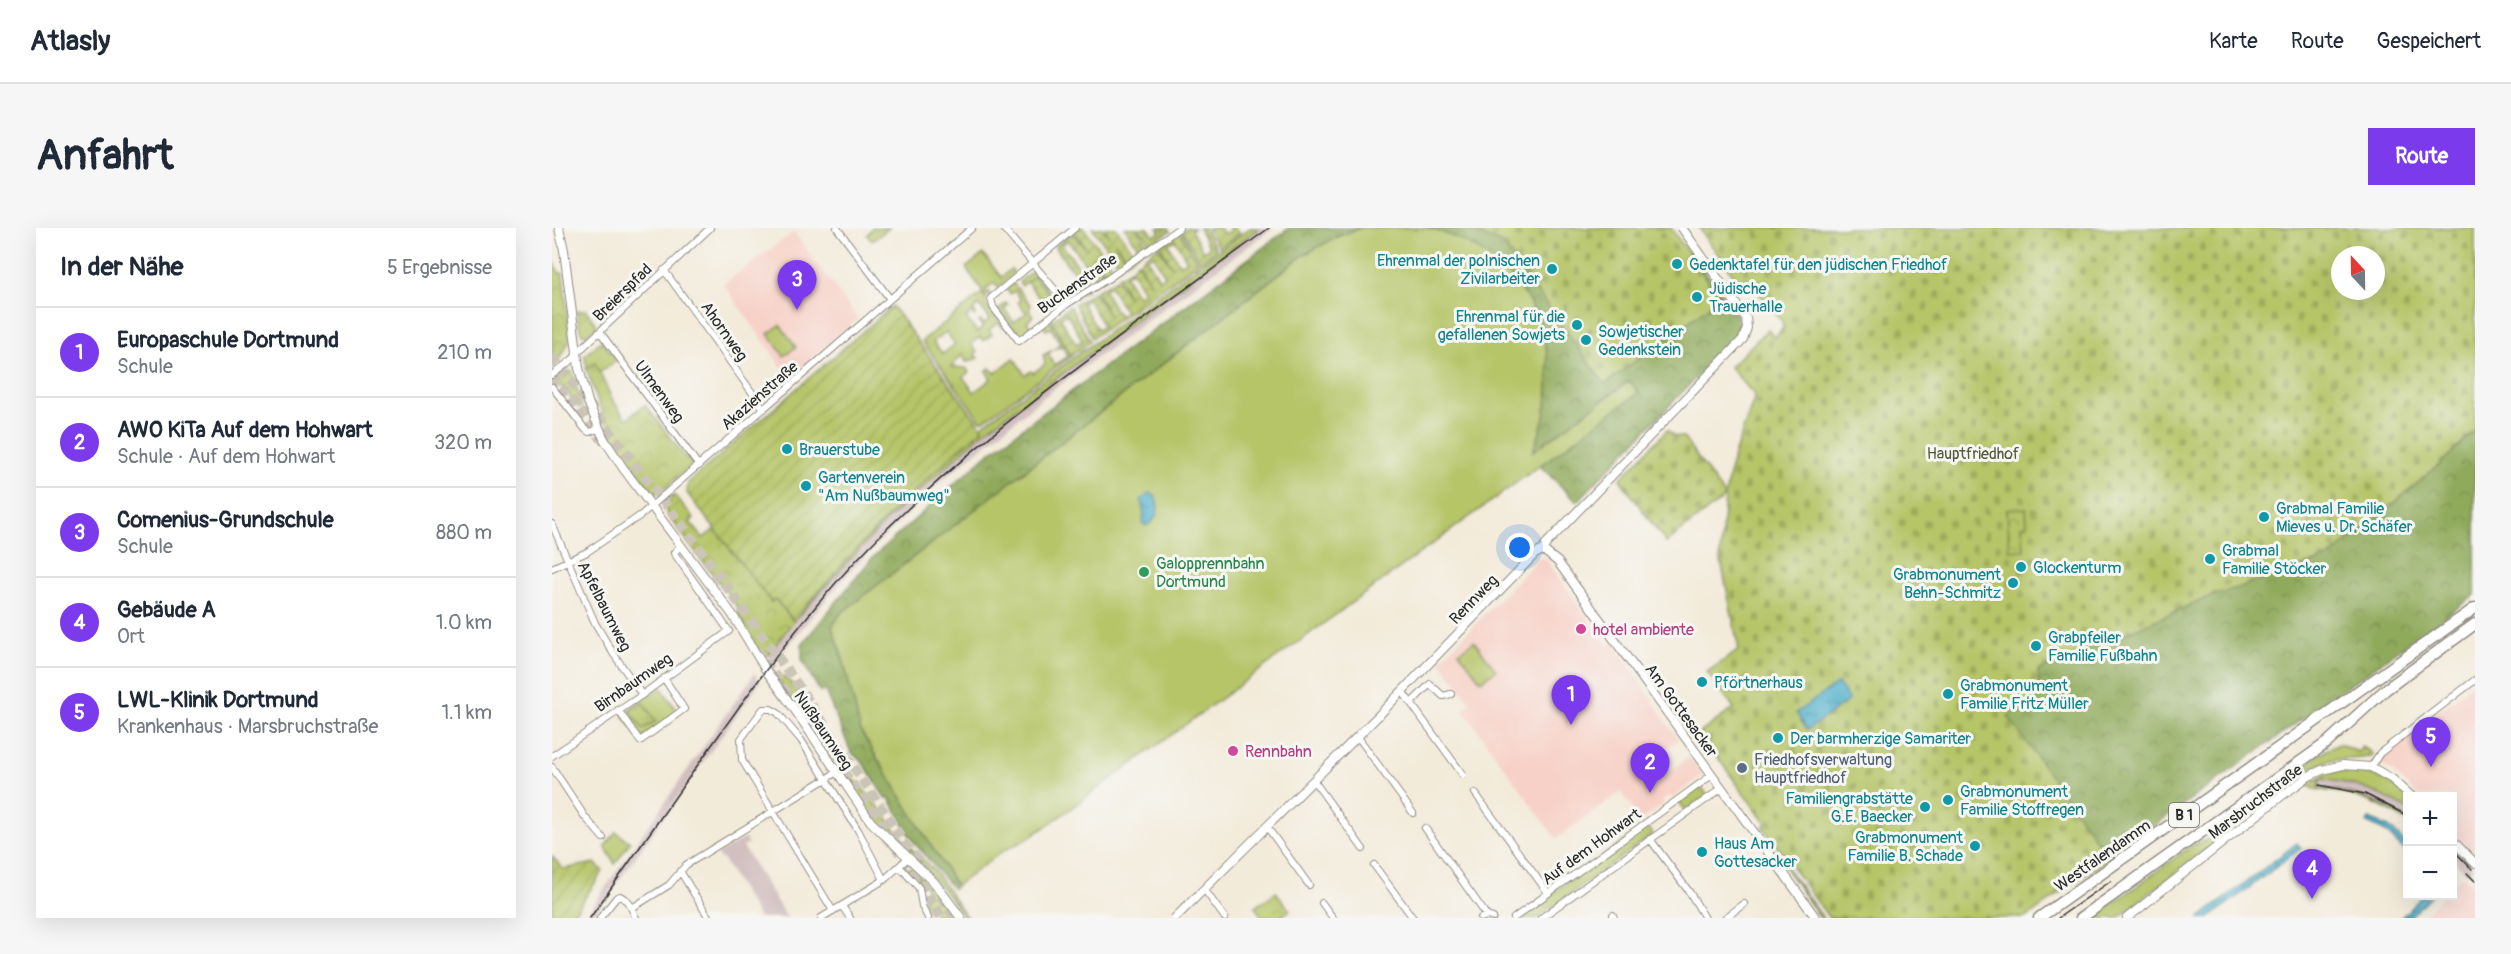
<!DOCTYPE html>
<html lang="de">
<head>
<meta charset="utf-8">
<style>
	body { margin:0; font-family:Pangolin,sans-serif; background:#f6f6f7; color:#1f2937 }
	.controls { position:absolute; right:18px; bottom:18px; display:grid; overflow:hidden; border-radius:0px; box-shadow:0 6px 24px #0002 }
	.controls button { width:54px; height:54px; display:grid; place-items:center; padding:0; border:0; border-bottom:2px solid #e0e1e3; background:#fff; color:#1f2937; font:30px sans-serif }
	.compass { position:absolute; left:1779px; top:18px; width:54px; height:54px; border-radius:50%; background:#fff; box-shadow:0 6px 24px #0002; rotate:338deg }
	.you { position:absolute; left:968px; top:320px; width:21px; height:21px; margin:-15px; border:4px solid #fff; border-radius:50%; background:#1a73e8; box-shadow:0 0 0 9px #1a73e833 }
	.badge { display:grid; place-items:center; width:39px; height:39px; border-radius:50%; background:#7c3aed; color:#fff; font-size:20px; font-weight:700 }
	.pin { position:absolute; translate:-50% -50px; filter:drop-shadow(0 2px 3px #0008) }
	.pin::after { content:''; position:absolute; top:32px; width:21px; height:18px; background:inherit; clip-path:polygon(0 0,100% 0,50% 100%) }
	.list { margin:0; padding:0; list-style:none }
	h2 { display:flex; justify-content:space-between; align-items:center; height:78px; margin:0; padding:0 24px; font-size:26px }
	h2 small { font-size:20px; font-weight:400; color:#747a83 }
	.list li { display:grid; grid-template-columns:39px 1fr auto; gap:18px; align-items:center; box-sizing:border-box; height:90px; padding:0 24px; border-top:2px solid #e0e1e3 }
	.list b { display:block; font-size:22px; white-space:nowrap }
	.list p { margin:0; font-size:20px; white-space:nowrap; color:#747a83 }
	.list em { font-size:20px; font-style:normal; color:#747a83 }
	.map { position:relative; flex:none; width:1923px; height:690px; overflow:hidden; border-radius:0px }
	header { display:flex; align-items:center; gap:36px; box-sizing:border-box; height:84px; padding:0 30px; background:#fff; border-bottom:2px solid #e0e1e3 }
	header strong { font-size:28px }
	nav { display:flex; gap:33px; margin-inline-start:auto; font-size:21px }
	.intro { display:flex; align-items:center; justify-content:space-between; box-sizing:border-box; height:144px; padding:0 36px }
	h1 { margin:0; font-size:42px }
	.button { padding:15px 27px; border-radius:0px; background:#7c3aed; color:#fff; font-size:21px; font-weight:700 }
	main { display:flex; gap:36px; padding:0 36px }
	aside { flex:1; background:#fff; border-radius:0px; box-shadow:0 6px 24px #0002 }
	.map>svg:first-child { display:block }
	.built { fill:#f7d1c7 }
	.industrial { fill:#d2bfc0 }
	.grass { fill:#b5c567; stroke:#707849; stroke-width:1.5; fill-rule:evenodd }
	.forest { fill:url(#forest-crowns); stroke:#5e6a44; stroke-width:1.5 }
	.cemetery { fill:url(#cemetery-stones); stroke:#707849; stroke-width:1.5; fill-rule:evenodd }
	.park { fill:url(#park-crowns); stroke:#707849; stroke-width:1.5 }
	.garden { fill:url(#garden-furrows); stroke:#707849; stroke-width:1.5; fill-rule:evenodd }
	.water { fill:url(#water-ripples); stroke:#3b6c7a; stroke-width:1.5 }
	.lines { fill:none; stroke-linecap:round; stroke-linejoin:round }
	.trunk-tunnel { stroke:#cbc5b7; stroke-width:10; stroke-dasharray:10 5; stroke-linecap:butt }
	.minor-casing { stroke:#8f8b82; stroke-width:8 }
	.tertiary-casing { stroke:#8f8b82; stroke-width:10 }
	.trunk-casing { stroke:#8f8b82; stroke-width:13 }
	.minor { stroke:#fff; stroke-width:6 }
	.tertiary { stroke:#fff; stroke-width:8 }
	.trunk { stroke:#fff; stroke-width:10 }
	.tram { stroke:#2b2b2b; stroke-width:1.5 }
	.rail { stroke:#2b2b2b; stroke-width:1.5 }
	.culture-dot { fill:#0f9aa8; stroke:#f6f6f2; stroke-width:2 }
	.leisure-dot { fill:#2e9e5b; stroke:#f6f6f2; stroke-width:2 }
	.hotel-dot { fill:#d1479c; stroke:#f6f6f2; stroke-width:2 }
	.service-dot { fill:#5c6f8a; stroke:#f6f6f2; stroke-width:2 }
	.labels { text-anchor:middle; stroke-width:6; stroke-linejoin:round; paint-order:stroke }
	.shield { fill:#f6f6f2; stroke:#686867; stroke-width:1.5 }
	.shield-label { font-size:15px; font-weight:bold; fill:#2b2b2b }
	.culture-label { font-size:16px; fill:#0d838f; stroke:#f6f6f2; text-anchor:start }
	.street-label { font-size:16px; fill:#2b2b2b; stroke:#f6f6f2 }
	.park-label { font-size:16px; fill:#54593d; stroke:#f6f6f2 }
	.leisure-label { font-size:16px; fill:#27864d; stroke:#f6f6f2; text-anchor:start }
	.hotel-label { font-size:16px; fill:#b23c85; stroke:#f6f6f2; text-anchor:start }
	.service-label { font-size:16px; fill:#4e5e75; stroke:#f6f6f2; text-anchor:start }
</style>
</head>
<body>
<header>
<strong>Atlasly</strong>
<nav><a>Karte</a><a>Route</a><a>Gespeichert</a></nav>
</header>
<div class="intro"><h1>Anfahrt</h1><a class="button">Route</a></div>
<main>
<aside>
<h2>In der Nähe<small>5 Ergebnisse</small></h2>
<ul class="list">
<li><span class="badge">1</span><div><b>Europaschule Dortmund</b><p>Schule</p></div><em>210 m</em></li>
<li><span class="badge">2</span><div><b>AWO KiTa Auf dem Hohwart</b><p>Schule · Auf dem Hohwart</p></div><em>320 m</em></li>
<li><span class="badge">3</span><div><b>Comenius-Grundschule</b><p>Schule</p></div><em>880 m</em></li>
<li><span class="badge">4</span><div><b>Gebäude A</b><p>Ort</p></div><em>1.0 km</em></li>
<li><span class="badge">5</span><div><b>LWL-Klinik Dortmund</b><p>Krankenhaus · Marsbruchstraße</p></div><em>1.1 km</em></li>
</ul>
</aside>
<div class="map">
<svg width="1923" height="690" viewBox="0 0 1923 690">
	<defs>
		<pattern id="forest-crowns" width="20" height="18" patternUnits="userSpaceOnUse" patternTransform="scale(1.5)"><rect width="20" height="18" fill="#90aa5c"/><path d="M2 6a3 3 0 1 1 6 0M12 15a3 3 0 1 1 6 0" fill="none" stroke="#768b4c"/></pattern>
		<pattern id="cemetery-stones" width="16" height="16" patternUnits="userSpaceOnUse" patternTransform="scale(1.5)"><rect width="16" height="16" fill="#b5c567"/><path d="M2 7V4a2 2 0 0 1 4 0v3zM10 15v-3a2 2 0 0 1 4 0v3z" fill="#9ca95a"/></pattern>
		<pattern id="park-crowns" width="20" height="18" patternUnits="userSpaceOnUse" patternTransform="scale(1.5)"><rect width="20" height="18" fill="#b5c567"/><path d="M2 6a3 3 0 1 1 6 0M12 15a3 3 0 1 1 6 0" fill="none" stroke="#9ca95a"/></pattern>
		<pattern id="garden-furrows" width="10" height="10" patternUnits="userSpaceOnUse" patternTransform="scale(1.5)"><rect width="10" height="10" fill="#b5c567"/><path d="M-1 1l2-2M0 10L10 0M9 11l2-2" fill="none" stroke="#9ca95a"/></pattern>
		<pattern id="water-ripples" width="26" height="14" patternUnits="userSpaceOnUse" patternTransform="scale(1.5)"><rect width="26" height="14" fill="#4baeca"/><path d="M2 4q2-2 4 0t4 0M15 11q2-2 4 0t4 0" fill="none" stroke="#3f8ea4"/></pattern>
	</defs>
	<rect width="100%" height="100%" fill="#f6f6f2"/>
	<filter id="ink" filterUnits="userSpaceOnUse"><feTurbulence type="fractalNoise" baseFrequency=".0167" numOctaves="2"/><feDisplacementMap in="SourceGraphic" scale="12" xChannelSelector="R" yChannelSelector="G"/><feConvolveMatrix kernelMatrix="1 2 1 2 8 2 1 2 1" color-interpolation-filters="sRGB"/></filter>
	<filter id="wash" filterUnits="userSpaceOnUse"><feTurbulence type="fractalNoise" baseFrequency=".008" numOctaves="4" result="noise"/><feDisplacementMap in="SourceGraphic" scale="24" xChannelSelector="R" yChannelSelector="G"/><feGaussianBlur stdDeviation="1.35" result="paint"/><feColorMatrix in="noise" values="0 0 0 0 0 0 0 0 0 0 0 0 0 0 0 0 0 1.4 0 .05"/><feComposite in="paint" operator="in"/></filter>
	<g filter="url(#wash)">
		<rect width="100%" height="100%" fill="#f3ebda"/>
		<path class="built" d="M242 4 306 91 237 149 171 56Z
			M993 330 1055 417 1051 421 1062 414 1126 512 1105 527 1110 535 1106 538 1112 547 1138 529 1151 547 1120 570 1117 567 1110 572 1112 576 1089 592 1069 564 1004 611 911 482 919 476 888 433 986 331Z
			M1923 454V628L1901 605 1900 568H1866L1846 548 1829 536 1831 528 1836 523Z
			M1910 647 1923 659V690H1869L1891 668H1900L1901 658Z"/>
		<path class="industrial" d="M707 0H721L498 164 384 257 299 342 222 434 216 428 281 349 333 294 375 253 433 203Z
			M203 445 208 454 40 690H32Z
			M1768 551 1807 558 1828 566 1855 581V591L1819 571 1789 562 1767 560Z
			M193 610 196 616 191 619 235 690H207L170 630 168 631 165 626Z
			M1900 618 1921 640 1915 646 1901 632Z"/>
		<path class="grass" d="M320 0H337L320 13 315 7Z
			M698 0H707L433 203 333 294 245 390C299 320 363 258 431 201L429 198Z
			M807 0C828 0 854 0 875 0 897 3 920 15 937 28 999 76 1011 152 982 221L1078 153 1087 165 507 589 477 610 451 623 404 658 309 504 290 428 280 399 288 386 750 28 767 17Z
			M431 26 449 49 459 41 462 45 446 60 442 55 434 61 438 66 435 69 414 40Z
			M480 43 508 76 506 80 482 48 470 58 467 54Z
			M528 53 535 62 519 71 512 65Z
			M461 55 479 77 477 83 481 88 475 94 480 100 469 108 446 82 454 75 456 77 452 81 462 94 474 85 466 74 469 72 463 63 458 66 454 61Z
			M430 65 434 70V77L452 100 446 95 437 102 440 106 431 113 428 109 419 116 425 124 423 126 426 130 414 134 411 126 399 139 414 140 417 144 411 149 422 164 439 151 434 143 438 140 443 145 462 130 473 147 479 143 481 145 493 136 491 127 501 122 496 126 502 137 516 129 510 118 504 120 508 115 499 100 494 102 491 99 498 93 519 128 432 192H428L370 113ZM427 77 438 91 432 96 429 93 427 94 431 99 425 104 414 90 420 85 422 88 424 86 421 82ZM394 104 403 116 391 126 381 114Z
			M228 97 244 119 232 128 216 106Z
			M49 113 65 132 47 145 43 136 35 139 32 128Z
			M20 143 30 179 27 180 9 158 3 159 0 155 13 144Z
			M922 413 944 442 929 453 907 424Z
			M224 449H233L247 463 272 508 289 531 293 545 291 546Z
			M109 459 126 484 88 511 70 486Z
			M1787 516 1806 524 1810 519 1819 524 1821 528 1817 530 1816 528 1812 530 1778 532 1753 543 1566 690H1541L1642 616 1653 613 1772 523Z
			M1787 543C1815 539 1835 551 1855 569V581C1828 564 1800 554 1768 551L1767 560C1799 563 1828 573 1855 591V594C1834 580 1812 569 1786 564 1775 562 1762 564 1755 556L1775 546Z
			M295 548 304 553 329 582 353 614 351 621 322 594 293 550Z
			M1149 558 1155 567 1134 583 1127 574Z
			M1095 597 1101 606 985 690H965Z
			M64 604 78 614 63 636 53 618Z
			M1209 604 1271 690H1268Z
			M357 618 383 644 415 690H412C395 664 376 644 353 623Z
			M360 640 378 656 403 690H385L381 683H374L371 667 375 666 373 655 365 653 364 651 368 650 362 644H357L353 641Z"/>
		<path class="forest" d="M737 0H809L786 8 750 28 288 386 280 399 290 428 309 504 404 658 401 661 361 613 337 570H333L311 535 299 524 273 463 268 464 250 432V416L321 329 435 227Z
			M875 0H911L951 16 1053 156 1168 70 1136 25 1139 23 1187 90 1188 104 1025 274 988 238 1087 164 1077 153 981 223C1022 125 980 27 875 0Z
			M1923 202V367L1557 630 1455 489 1487 466 1486 443 1654 370 1776 330 1889 235Z"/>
		<path class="cemetery" d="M911 0H1119L1168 70 1053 156 951 16Z
			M1147 0H1923V202L1889 235 1776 330 1654 370 1486 443 1487 466 1456 489 1557 630 1474 690H1277L1211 599 1214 596 1148 505 1182 480 1155 444 1187 422 1168 328 1173 269 1114 315 1068 251 1115 202 1122 208 1131 209 1173 268 1179 236 1203 168 1178 139 1216 101 1222 110 1231 100 1230 93 1194 50 1187 55ZM1788 27H1824V63H1788Z"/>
		<path class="park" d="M0 34H2L7 45H11L18 112C11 122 10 131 0 139Z
			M34 82 45 98 34 107 30 106 27 98 25 83Z
			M43 135 60 171 74 191 93 177 140 237 109 264 103 266 100 264C90 250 79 237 69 223 53 197 44 168 34 140Z
			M122 267 142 290 138 294 151 310 163 301 219 374 223 371 242 393 215 428 205 420 186 385 187 381 114 284 113 277Z
			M1474 280 1475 297 1470 298 1472 322 1458 323 1455 281Z
			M90 474 104 493 91 501 78 483Z
			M724 664 738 682 727 690H711L703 679Z"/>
		<path class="garden" d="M526 0H532L560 39 566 34 540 0H550L557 8 553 0H564L582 24 587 20 573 0H584L596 18 577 32 562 14 575 33 556 48 541 29 554 49 537 59 515 36 503 18 520 5 535 22 522 3ZM516 12 544 50 539 55 510 17Z
			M586 0H596L602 8 608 3 606 0H616L618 3 599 16Z
			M635 0H642L639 2 651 23 657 19 647 0H652L664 22 648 34 630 3Z
			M655 0H668L672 6 678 3 677 0H684L688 5 667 20Z
			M628 4 646 35 540 110 523 76 542 64 557 88 544 63 564 51 577 70 566 49 578 42 585 34 599 56 587 34 606 18 620 39 608 17ZM623 12 635 33 628 37 616 16ZM601 27 613 48 607 51 595 31ZM580 43 592 64 586 68 573 47ZM558 58 573 84 567 88 552 62ZM536 71 551 98 545 101 530 75Z
			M482 48 502 72 494 78 475 54Z
			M340 78 431 201C361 260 299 323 242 393L223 371 219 374 135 265 136 255Z
			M518 78 538 113 519 128 500 92ZM515 86 530 112 524 116 508 90Z
			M0 628 11 641 43 635 51 643 19 690H0Z"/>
		<path class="water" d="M597 265 603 267C608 281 607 291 594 298L590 295 592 286 589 272Z
			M1286 455 1297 472 1255 502 1244 485Z
			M1817 591 1837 599 1855 617V625L1834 604 1815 595Z
			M1745 615 1749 620 1657 690H1647Z
			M1870 668H1878L1857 690H1849Z"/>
	</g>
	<g filter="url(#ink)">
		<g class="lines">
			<path class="trunk-tunnel" d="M0 128 145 317 243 453 375 647
				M0 147 55 218
				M204 421 330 598 390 690
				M389 668 403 690"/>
			<g class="minor-casing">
				<path id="minor" d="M285 0 338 71
					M451 0 515 76
					M523 0 439 70 441 79 467 113 515 76 557 50 627 0
					M112 42 212 181
					M48 104 147 238
					M0 147 21 131 27 123 158 0
					M0 159 33 201 37 204 47 201
					M0 296 43 395 61 425 90 467
					M0 340 35 324 89 287 420 0
					M850 463 911 547
					M859 475 878 456 891 468 899 466
					M66 482 88 513 132 481 112 450
					M806 509 861 585
					M0 528 90 467 177 403 122 325 129 317
					M0 539 33 589 51 610
					M1819 539 1828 525 1923 452
					M762 553 811 621
					M923 565 996 665
					M715 599 757 657
					M873 600 935 688
					M1098 611 1138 665 1153 690
					M822 637 861 690
					M348 639 367 660 370 678 376 690
					M128 643 157 690
					M652 661 673 690
					M770 675 781 690
					M290 678 298 690
					M80 680 117 657 134 637 285 544
					M281 683 190 532 189 511 211 481H219L226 485 249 512 306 602 332 652
					M1061 687 1062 690
					M48 690 64 670 68 668 76 673 84 690
					M269 690 332 652 356 630
					M929 690 935 688 941 690
					M962 690 1160 547
					M989 690 1170 560
					M1173 690 1192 676"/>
			</g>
			<g class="tertiary-casing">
				<path id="tertiary" d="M7 0 12 22 27 140 36 174 52 211 71 240 180 386 215 444 243 482 319 594 382 654 409 690
					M991 322 1006 334 1264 690
					M1900 612 1923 635
					M623 690 828 486 983 326 991 322 994 316 1191 111 1195 100 1194 90 1130 0
					M1575 690 1728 569 1757 548 1770 542 1791 537 1819 539 1840 551 1859 568"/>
			</g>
			<g class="trunk-casing">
				<path id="trunk" d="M1487 690 1923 380
					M1529 690 1776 514 1833 462 1923 396"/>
			</g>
			<use href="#minor" class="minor"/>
			<use href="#tertiary" class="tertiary"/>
			<use href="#trunk" class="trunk"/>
			<path class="tram" d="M1915 645 1923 653"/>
			<path class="rail" d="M1767 557 1813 566 1856 588
				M1900 621 1920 641
				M38 690C77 634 117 578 157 521 206 452 255 383 315 321 434 198 579 102 717 0
				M1506 690 1559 653"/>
		</g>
	</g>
	<g class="culture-dot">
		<circle cx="1125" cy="36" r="6"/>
		<circle cx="1000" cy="41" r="6"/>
		<circle cx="1145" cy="69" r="6"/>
		<circle cx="1025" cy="97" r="6"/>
		<circle cx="1034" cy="112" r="6"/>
		<circle cx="235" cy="221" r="6"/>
		<circle cx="254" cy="258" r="6"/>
		<circle cx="1712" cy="289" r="6"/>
		<circle cx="1658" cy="331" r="6"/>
		<circle cx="1469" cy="339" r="6"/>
		<circle cx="1461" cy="355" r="6"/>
		<circle cx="1484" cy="418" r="6"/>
		<circle cx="1150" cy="454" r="6"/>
		<circle cx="1396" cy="466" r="6"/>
		<circle cx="1226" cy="510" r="6"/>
		<circle cx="1396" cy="572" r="6"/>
		<circle cx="1373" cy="579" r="6"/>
		<circle cx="1423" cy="618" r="6"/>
		<circle cx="1150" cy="624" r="6"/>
	</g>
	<circle class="leisure-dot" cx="592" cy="344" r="6"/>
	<g class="hotel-dot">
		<circle cx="1029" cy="401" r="6"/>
		<circle cx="681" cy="523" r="6"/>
	</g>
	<circle class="service-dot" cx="1190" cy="540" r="6"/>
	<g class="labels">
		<rect class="shield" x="1617" y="575" width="30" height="24" rx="4.5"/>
		<g class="shield-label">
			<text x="1632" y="592">B 1</text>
		</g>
		<g class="culture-label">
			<text x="988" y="38" text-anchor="end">Ehrenmal der polnischen<tspan x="988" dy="18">Zivilarbeiter</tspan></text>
			<text x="1137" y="42">Gedenktafel für den jüdischen Friedhof</text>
			<text x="1157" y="66">Jüdische<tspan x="1157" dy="18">Trauerhalle</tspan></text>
			<text x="1013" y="94" text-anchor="end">Ehrenmal für die<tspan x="1013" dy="18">gefallenen Sowjets</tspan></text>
			<text x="1046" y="109">Sowjetischer<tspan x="1046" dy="18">Gedenkstein</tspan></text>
			<text x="247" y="227">Brauerstube</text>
			<text x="266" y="255">Gartenverein<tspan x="266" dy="18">"Am Nußbaumweg"</tspan></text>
			<text x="1724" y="286">Grabmal Familie<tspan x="1724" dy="18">Mieves u. Dr. Schäfer</tspan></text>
			<text x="1670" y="328">Grabmal<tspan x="1670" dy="18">Familie Stöcker</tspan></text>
			<text x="1481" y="345">Glockenturm</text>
			<text x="1449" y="352" text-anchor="end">Grabmonument<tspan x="1449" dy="18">Behn-Schmitz</tspan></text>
			<text x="1496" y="415">Grabpfeiler<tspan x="1496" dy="18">Familie Fußbahn</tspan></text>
			<text x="1162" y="460">Pförtnerhaus</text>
			<text x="1408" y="463">Grabmonument<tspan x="1408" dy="18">Familie Fritz Müller</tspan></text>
			<text x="1238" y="516">Der barmherzige Samariter</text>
			<text x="1408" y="569">Grabmonument<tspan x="1408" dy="18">Familie Stoffregen</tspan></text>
			<text x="1361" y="576" text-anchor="end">Familiengrabstätte<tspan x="1361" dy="18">G.E. Baecker</tspan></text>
			<text x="1411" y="615" text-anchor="end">Grabmonument<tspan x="1411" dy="18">Familie B. Schade</tspan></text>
			<text x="1162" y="621">Haus Am<tspan x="1162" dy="18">Gottesacker</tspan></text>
		</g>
		<g class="street-label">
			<text transform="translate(525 55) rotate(-35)" y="6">Buchenstraße</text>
			<text transform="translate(70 64) rotate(-44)" y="6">Breierspfad</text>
			<text transform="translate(173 103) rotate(55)" y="6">Ahornweg</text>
			<text transform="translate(108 163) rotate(54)" y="6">Ulmenweg</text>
			<text transform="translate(207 167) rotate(-41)" y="6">Akazienstraße</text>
			<text transform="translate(921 371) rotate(-46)" y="6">Rennweg</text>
			<text transform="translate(53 378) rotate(63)" y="6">Apfelbaumweg</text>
			<text transform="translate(81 454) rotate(-35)" y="6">Birnbaumweg</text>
			<text transform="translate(1130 482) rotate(54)" y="6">Am Gottesacker</text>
			<text transform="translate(272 502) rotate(56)" y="6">Nußbaumweg</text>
			<text transform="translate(1703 573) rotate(-37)" y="6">Marsbruchstraße</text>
			<text transform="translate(1039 618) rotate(-36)" y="6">Auf dem Hohwart</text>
			<text transform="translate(1550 627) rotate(-35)" y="6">Westfalendamm</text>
		</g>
		<g class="park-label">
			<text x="1421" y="231">Hauptfriedhof</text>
		</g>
		<g class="leisure-label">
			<text x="604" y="341">Galopprennbahn<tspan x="604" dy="18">Dortmund</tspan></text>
		</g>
		<g class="hotel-label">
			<text x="1041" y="407">hotel ambiente</text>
			<text x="693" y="529">Rennbahn</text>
		</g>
		<g class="service-label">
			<text x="1202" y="537">Friedhofsverwaltung<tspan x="1202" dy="18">Hauptfriedhof</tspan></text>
		</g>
	</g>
</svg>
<div class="controls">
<button>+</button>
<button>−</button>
</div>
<svg class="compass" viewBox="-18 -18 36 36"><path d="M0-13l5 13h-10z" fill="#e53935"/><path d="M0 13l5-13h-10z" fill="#747a83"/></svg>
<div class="you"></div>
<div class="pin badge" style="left:1019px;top:497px">1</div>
<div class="pin badge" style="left:1098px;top:565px">2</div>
<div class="pin badge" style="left:245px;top:82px">3</div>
<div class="pin badge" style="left:1760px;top:671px">4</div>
<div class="pin badge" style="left:1879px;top:539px">5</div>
</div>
</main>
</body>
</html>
